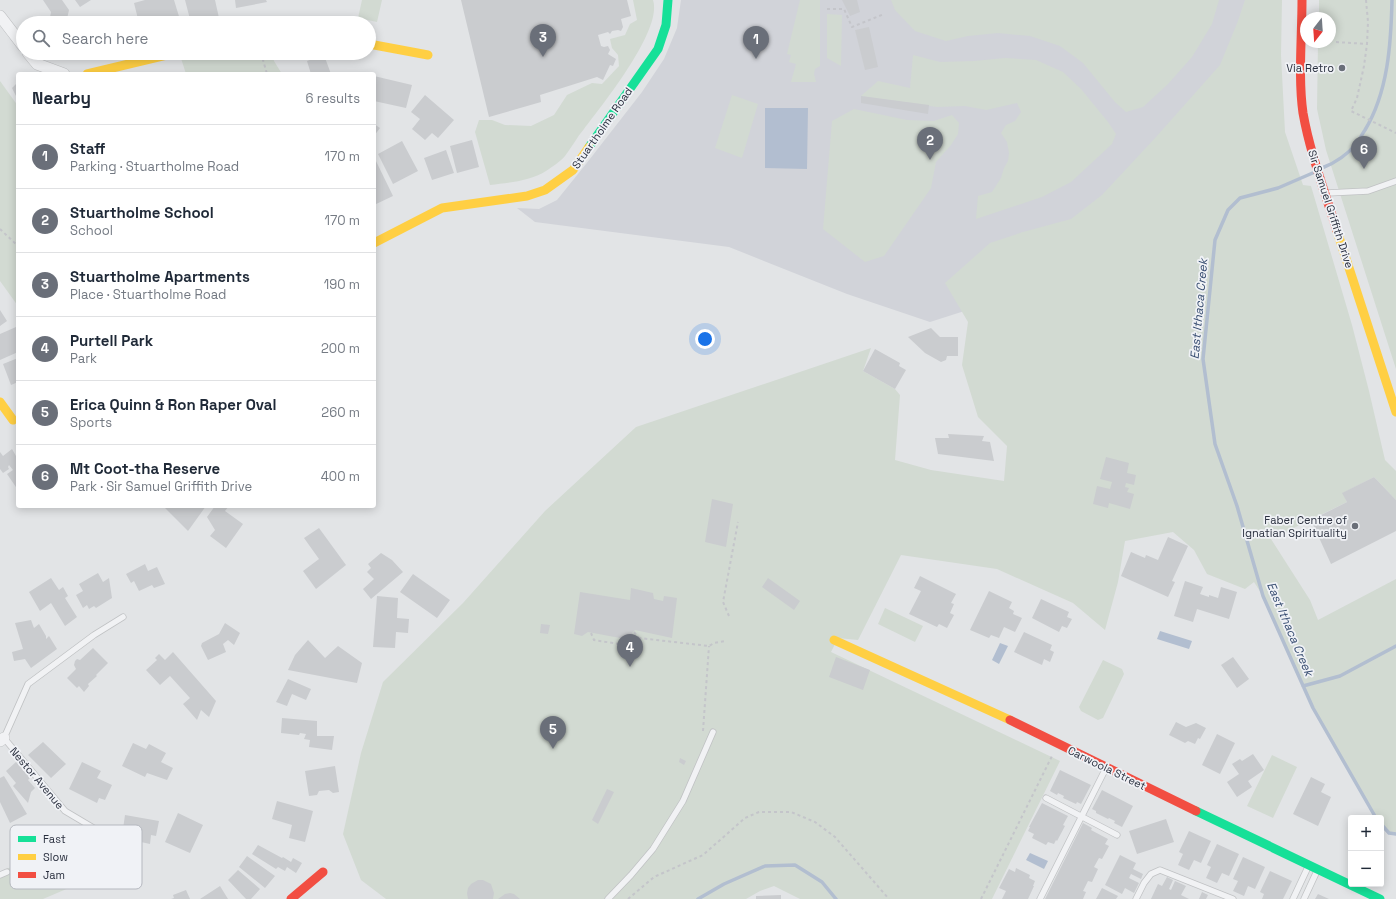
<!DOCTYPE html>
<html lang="en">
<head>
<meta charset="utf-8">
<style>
	body { margin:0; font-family:"Space Grotesk",sans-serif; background:#f2f2f3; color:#1f2937 }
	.controls { position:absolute; right:12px; bottom:12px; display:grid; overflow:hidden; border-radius:4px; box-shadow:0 2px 10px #0003 }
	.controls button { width:36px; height:36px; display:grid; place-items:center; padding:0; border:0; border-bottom:1px solid #e0e1e3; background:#fff; color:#1f2937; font:20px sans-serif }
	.compass { position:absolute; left:1300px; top:12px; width:36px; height:36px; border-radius:50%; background:#fff; box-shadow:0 2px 10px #0003; rotate:197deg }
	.you { position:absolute; left:705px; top:339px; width:14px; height:14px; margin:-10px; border:3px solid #fff; border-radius:50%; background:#1a73e8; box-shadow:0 0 0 6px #1a73e833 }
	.badge { display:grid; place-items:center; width:26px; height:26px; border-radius:50%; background:#6a6f79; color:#fff; font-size:13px; font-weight:700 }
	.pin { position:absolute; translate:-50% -33px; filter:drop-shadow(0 1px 2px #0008) }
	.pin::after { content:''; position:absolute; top:21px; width:14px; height:12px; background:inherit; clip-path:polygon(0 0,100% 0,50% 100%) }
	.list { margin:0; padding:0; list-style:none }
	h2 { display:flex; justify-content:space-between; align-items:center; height:52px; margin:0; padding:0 16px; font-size:17px }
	h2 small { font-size:13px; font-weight:400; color:#747a83 }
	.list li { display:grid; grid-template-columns:26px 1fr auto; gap:12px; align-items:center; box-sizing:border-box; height:64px; padding:0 16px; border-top:1px solid #e0e1e3 }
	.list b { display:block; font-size:15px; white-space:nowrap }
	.list p { margin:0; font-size:13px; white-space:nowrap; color:#747a83 }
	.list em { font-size:13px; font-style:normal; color:#747a83 }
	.icon { flex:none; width:22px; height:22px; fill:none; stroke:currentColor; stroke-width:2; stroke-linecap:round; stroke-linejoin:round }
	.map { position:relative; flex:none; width:1396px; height:899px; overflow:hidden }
	.search { position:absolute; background:#fff; box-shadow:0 2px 10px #0003; left:16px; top:16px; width:360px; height:44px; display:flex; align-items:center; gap:10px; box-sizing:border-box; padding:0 14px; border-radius:22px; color:#747a83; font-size:15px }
	.panel { position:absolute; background:#fff; box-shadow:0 2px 10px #0003; left:16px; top:72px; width:360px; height:436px; border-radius:4px }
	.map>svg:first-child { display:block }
	.built { fill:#d1d3d9 }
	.green { fill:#d2dad2 }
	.water { fill:#b2bed0 }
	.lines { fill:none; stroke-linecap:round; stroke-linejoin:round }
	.stream { stroke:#b2bed0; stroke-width:3.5 }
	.building { fill:#cacccf }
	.lane-casing { stroke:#c0c2c4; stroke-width:7 }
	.street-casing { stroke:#c0c2c4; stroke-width:12 }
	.path { stroke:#c4c5ca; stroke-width:2; stroke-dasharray:3 3; stroke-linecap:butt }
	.lane { stroke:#f1f2f4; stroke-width:5.5 }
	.street { stroke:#f1f2f4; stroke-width:11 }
	.fast { stroke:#16e098; stroke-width:9 }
	.slow { stroke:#ffcf43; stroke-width:9 }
	.jam { stroke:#f24e42; stroke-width:9 }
	.poi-dot { fill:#6a6f79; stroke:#f0f2f6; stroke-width:1.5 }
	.labels { text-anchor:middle; stroke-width:3.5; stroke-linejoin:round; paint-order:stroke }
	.poi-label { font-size:11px; fill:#2a303f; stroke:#f0f2f6; text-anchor:end }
	.street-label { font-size:11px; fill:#2a303f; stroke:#f0f2f6 }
	.water-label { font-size:12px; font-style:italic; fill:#364c70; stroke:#f0f2f6 }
	.key { fill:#f0f2f6; stroke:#b5b8bf; stroke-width:1 }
	.key-label { font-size:11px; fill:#2a303f }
</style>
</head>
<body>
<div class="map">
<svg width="1396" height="899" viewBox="0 0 1396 899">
	<rect width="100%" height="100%" fill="#e2e4e6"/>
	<path class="built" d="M681 0H1274L1280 155 977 307 930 322 847 294 729 247 535 222 517 208 539 209 557 200 586 164 642 92 664 59 677 28Z"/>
	<path class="green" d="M362 0H382L377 22 358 18Z
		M633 0H653C663 30 602 105 584 129 577 137 572 147 565 156 560 162 552 167 546 171 530 181 508 183 490 185L475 132 479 120H492L505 125 531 126 554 115 567 95 592 83 602 84 619 66 618 55 612 48 610 39 625 35 630 24 637 20Z
		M800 0H820V66L815 69 814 74 816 82H791L796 64 789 62 791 55 787 54Z
		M891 0H1219L1212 24 1192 57 1168 84 1143 107 1126 112 1115 102 1083 63 1060 46 1030 36 998 33 968 36 946 41 915 31 895 10Z
		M1245 0H1282L1281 55 1285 132 1303 185 1311 186 1352 325 1369 391 1385 460 1396 471V500L1374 477 1343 493 1347 502 1271 539 1310 600 1318 620 1396 579V834C1387 833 1381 827 1381 818H1376L1375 817 1313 708 1263 596 1254 582 1245 589 1207 574 1194 550 1173 532 1125 541 1118 582 1105 630 1073 603 997 569 901 555 858 640 838 638 831 652 1060 761 992 899H800L774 886 760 891 746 899H386L361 880 343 834 361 753 383 682 463 603 545 511 636 427 871 348 863 371 895 389 900 395 895 460 931 470 1004 481 1007 446 978 417 962 365 968 322 945 283 990 243 1023 232 1071 219 1102 195 1156 137 1220 65 1238 21Z
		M1319 0H1396V369L1326 150 1317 109 1318 42H1330V18H1319Z
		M827 14 842 15 841 66 827 58Z
		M190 53H272L274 61 282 74H186L180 55Z
		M913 55 940 62 974 61 1005 58 1036 60 1063 72 1081 89 1108 122 1116 134 1112 144 1071 182 1042 197 976 219 978 196 992 192 1001 178 1004 168 1008 161 1009 153 1007 142 1001 133 1006 125 1015 121 1021 112 1017 103 986 110 965 106 937 107 861 96 878 81 910 88Z
		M0 81 18 106V306L0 281Z
		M732 95 758 104 742 158 715 148Z
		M854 109 907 120 934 121 952 115 959 123 958 134 951 145 936 162 931 188 884 256 865 262 823 229 832 121Z
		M885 608 923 626 915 642 878 624Z
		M1103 660 1122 669 1124 674 1103 718 1098 720 1081 711 1079 707Z
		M1272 755 1297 767 1273 818 1247 806Z
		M91 827 97 830 99 840 108 865 104 873 43 899H0V872L37 855Z"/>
	<path class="water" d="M765 108H808L807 169 765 168Z
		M1160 631 1192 641 1189 649 1157 639Z
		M1000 643 1008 646 999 664 992 660Z
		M1030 853 1048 861 1044 869 1026 860Z"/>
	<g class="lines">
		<path class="stream" d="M1322 168C1335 163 1348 154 1357 143 1360 139 1362 134 1365 130 1388 92 1391 44 1392 0
			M1315 172 1278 188 1240 198 1228 210 1215 240 1203 359 1215 444 1237 506 1263 596 1313 708 1376 818
			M1303 686 1340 676 1396 646
			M1381 824 1389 833 1396 834
			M698 899 724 884 765 866 795 865 822 882 836 899"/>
	</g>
	<path class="building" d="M43 0H62L69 10 66 23H49L51 12Z
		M75 0H91L80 7Z
		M145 0H174L181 23H139L134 3Z
		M185 0H215L219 18 199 23H191Z
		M235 0H266L267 2 236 8Z
		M461 0H627L631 16 621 19 623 27 621 31 618 30 612 31 610 34 608 32 598 35 601 46 604 47 608 46 610 50 608 54 616 59 613 66 610 65 603 80 597 77 540 95 541 102 489 117Z
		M842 0H857L860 12 850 16Z
		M127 18 128 23H81L83 21Z
		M869 27 878 67 865 70 855 30Z
		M88 53H106L95 57Z
		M324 55 331 74H311L307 61Z
		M374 76 412 85 406 108 374 101Z
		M18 82V100L12 88Z
		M425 95 454 120 438 138 432 133 425 140 412 129 420 119 411 112Z
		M861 96 929 105 928 114 861 103Z
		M374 124 380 128 374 136Z
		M472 140 479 167 457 173 450 146Z
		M402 141 418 171 393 184 378 154Z
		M446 150 454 173 432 180 424 158Z
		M374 157 393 196 374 205Z
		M0 310 7 321 0 326Z
		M16 327 18 331V352L0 360V334Z
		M931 328 940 337H958V356H947L946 360 941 362 925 353 908 337Z
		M875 349 900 363 899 366 906 370 895 389 863 371Z
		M18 358V382L11 385 3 364Z
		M948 434 984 436 982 441 990 442 994 461 938 454 935 438H949Z
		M12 449 16 456 18 455V490L7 474 13 470 9 465 8 467 9 469 3 473 0 469V452L3 456Z
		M1106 457 1129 463 1127 473 1136 475 1134 485 1126 483 1125 487 1129 488 1127 492 1134 494 1130 509 1109 503 1108 508 1093 504 1097 486 1110 489 1112 482 1100 479Z
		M1374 477 1396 500V531L1331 564 1311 520 1347 502 1342 493Z
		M712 499 733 504 726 547 705 542Z
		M163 506H206L188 531Z
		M215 506H229L225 511 243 524 226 548 210 536 215 530 207 517Z
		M319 528 346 565 316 589 303 571 319 559 304 538Z
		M1168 537 1188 546 1172 581 1175 582 1168 597 1121 576 1131 552 1145 558 1146 555 1158 560Z
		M381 553 392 560 403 572 371 599 363 589 374 579 367 572 371 568 368 564Z
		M145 564 148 571 157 567 165 584 154 588 152 585 139 591 134 581 131 583 126 574Z
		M98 573 103 582 109 578 112 598 96 608 94 606 89 609 87 605 83 608 76 595 83 591 79 584Z
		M413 574 450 600 437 618 400 592Z
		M920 576 956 594 951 603 954 604 950 613 954 615 947 628 939 624 937 627 909 614 921 591 914 588Z
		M51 578 59 590 63 587 68 596 65 598 77 617 65 626 51 603 40 611 29 592Z
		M768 578 800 601 794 610 762 587Z
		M1185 581 1203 587 1200 594 1209 597V595L1218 598 1221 587 1237 592 1229 619 1197 609 1193 622 1174 616Z
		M631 588 653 593 654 599 663 601 664 596 677 598 672 638 635 630 632 633 637 639 625 645 620 638 588 632 582 636 574 634 580 592 630 600Z
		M989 591 1012 602 1009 608 1014 611 1013 614 1022 618 1015 632 1004 627 999 638 991 635 989 638 970 630Z
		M377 596 398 598 397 618 409 619 408 633 396 632 395 648 373 647Z
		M1041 599 1069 612 1067 617 1072 619 1067 628 1062 626 1059 632 1032 618Z
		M31 620 34 628 39 624 46 636V639L49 636 57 649 31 668 25 659 14 661 12 652 23 649 15 623Z
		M225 623 240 633 234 645 228 640 223 644 226 652 208 660 201 646 202 643 219 634Z
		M541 624 550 625 548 634 540 633Z
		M1024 632 1052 645 1050 650 1054 652 1050 662 1044 659 1042 665 1014 652Z
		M308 640 325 658 338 646 362 663 357 683 288 670 295 655Z
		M93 648 108 663 96 675 97 676 88 684 89 686 84 692 79 686 77 688 67 678 76 669 74 665 75 661 77 659 80 660Z
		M173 652 216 701 209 717 201 710 197 720 183 704 190 698 170 676 160 685 146 670 157 660 155 658 159 654 165 660Z
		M836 657 870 670 863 690 829 677Z
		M1233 657 1249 679 1237 688 1221 665Z
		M288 679 311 689 306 700 292 694 287 706 276 702Z
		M282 718 317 721V736H334L332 750 309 747 310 740 304 739 306 734 300 733 299 735 281 733Z
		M1176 722 1186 727 1196 723 1206 728 1200 739 1198 738 1195 744 1188 741 1185 743 1169 735Z
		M1217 734 1235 743 1220 774 1202 765Z
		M43 742 66 764 51 778 28 755Z
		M133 743 146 749 149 744 166 753 161 762 173 768 167 780 147 773 145 777 122 766Z
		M1253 754 1264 770 1248 781 1252 787 1237 797 1227 782 1239 774 1232 764 1240 759 1242 761Z
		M680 758 686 761 684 765 679 762Z
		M16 762 30 778 28 780 35 788 31 792 28 803 13 786 16 783 6 771Z
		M82 762 101 771 97 778 112 785 105 800 99 798 97 803 69 789Z
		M335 766 339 792 333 793 329 790 319 791 317 795 309 796 305 771Z
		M1060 770 1091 785 1081 804 1077 802 1076 804 1063 798 1064 796 1058 793 1057 795 1050 791Z
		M4 776 27 814 10 823 0 802V778Z
		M1311 777 1325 784 1321 792 1331 797 1318 826 1293 814Z
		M607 789 614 792 598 824 592 820Z
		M1102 790 1133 806 1122 827 1114 823 1115 821 1109 818 1108 819 1096 813V811L1092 809Z
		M277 801 313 811 305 842 289 838 292 825 272 819Z
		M1042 803 1068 816 1063 825 1065 826 1057 841 1056 840 1054 844 1048 842 1046 845 1032 838 1034 834 1028 831 1030 827H1029Z
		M178 813 203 825 190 853 165 842Z
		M125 815 159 821 156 836 151 835 150 844 141 842 140 847 121 843Z
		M1166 819 1174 842 1137 854 1129 831Z
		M1083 823 1092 828 1091 830 1108 839 1105 844 1109 846 1102 859 1099 858 1094 867 1098 869 1092 882 1088 881 1083 891 1086 892 1083 899H1045Z
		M1189 831 1211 841 1201 863 1194 860 1189 870 1178 865 1183 854 1179 852Z
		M1217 844 1239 854 1229 876 1222 873 1217 883 1206 878 1211 867 1207 865Z
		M258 845 282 858 283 857 291 862 293 858 302 863 296 873 287 867 285 871 278 867 276 869 252 854Z
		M1120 855 1136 863 1133 869 1143 874 1141 879 1131 874 1129 878 1139 883 1134 893 1125 888 1122 894 1105 885Z
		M247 856 275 876 265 888 239 867Z
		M1243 857 1265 867 1255 889 1248 886 1244 896 1233 891 1238 881 1233 879Z
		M1016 868 1030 875 1029 878 1035 881 1033 886H1034L1028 899H1002L1006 891 999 888 1009 869 1015 872Z
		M238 870 260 889 251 899H246L228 880Z
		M1270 871 1292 881 1283 899H1262L1264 894 1260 892Z
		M1167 877 1173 880 1169 889 1171 890 1175 881 1186 886 1181 895 1189 899H1151L1158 884 1162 886Z
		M478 880H483L491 884 494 893 493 899H468L467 893 468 888 471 884Z
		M220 886 228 899H200Z
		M1102 888 1118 896 1116 899H1096Z
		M186 890 190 899H171L174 898 173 895Z
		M1202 892 1208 895 1206 899H1199Z
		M510 893 514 894 520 899H498L505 894Z
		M1318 894 1329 899H1315Z
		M781 895V899H756V896Z"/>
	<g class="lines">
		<g class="lane-casing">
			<path id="lane" d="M1327 193 1368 191 1396 181
				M1046 798 1117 835
				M97 830 65 811 4 738 28 684 94 635 123 617
				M0 875 7 872
				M608 899 631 875 653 849 683 801 713 732
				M1040 899 1105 770
				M1136 899 1144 883 1151 874 1160 870 1233 899
				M1293 899 1308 867
				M1304 899 1317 871"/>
		</g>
		<g class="street-casing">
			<path id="street" d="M0 16 23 46
				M28 53 37 64 64 74
				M0 741 4 738"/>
		</g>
		<path class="path" d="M1366 0 1368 22 1367 44 1364 66 1357 98 1351 111 1396 133
			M827 9H844L852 27 884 14
			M1336 42 1367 44
			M261 53 267 74
			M0 229 18 246
			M729 616 723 602 738 522
			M634 632 639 638
			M591 633 594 640 625 645 639 638 709 646 714 643 726 641
			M703 731 709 646
			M13 869 44 855 54 847 66 841 86 833
			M628 899 654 877 703 855 745 818 759 812H791L815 822 835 837 889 899
			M981 899 1052 756"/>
		<use href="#lane" class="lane"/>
		<use href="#street" class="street"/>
		<path class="fast" d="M589 147 658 49 666 25 668 0
			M1196 811 1380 899"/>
		<path class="slow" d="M369 44 428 55
			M87 74 175 53
			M1337 231 1396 412
			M374 243 442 208 527 196 545 190 573 170 589 147
			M0 402 13 420
			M834 640 1010 720"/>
		<path class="jam" d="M1302 0C1302 36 1298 78 1303 113 1310 153 1325 192 1337 231
			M1010 720 1196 811
			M291 899 323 872"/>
	</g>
	<g class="poi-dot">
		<circle cx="1342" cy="68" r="4"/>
		<circle cx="1355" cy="526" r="4"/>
	</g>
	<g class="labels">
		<g class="poi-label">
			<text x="1334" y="72">Via Retro</text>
			<text x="1347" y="524">Faber Centre of<tspan x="1347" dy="13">Ignatian Spirituality</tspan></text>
		</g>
		<g class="street-label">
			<text transform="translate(602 128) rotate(-55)" y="4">Stuartholme Road</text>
			<text transform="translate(1331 209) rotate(72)" y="4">Sir Samuel Griffith Drive</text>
			<text transform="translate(1107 768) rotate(26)" y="4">Carwoola Street</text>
			<text transform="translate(37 778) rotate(50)" y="4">Nestor Avenue</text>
		</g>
		<g class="water-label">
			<text transform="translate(1199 309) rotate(-85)" y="4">East Ithaca Creek</text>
			<text transform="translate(1290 629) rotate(67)" y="4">East Ithaca Creek</text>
		</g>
	</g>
	<rect x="10" y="825" width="132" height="64" rx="6" class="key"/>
	<rect x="18" y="836" width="18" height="6" fill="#16e098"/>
	<rect x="18" y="854" width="18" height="6" fill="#ffcf43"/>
	<rect x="18" y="872" width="18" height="6" fill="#f24e42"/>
	<g class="key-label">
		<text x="43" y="843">Fast</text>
		<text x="43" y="861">Slow</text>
		<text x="43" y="879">Jam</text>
	</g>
</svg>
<div class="controls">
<button>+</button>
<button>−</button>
</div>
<svg class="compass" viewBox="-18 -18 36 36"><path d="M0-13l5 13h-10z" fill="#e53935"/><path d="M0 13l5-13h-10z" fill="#747a83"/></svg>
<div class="you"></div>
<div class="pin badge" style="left:756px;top:59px">1</div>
<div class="pin badge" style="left:930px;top:160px">2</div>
<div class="pin badge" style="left:543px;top:57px">3</div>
<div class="pin badge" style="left:630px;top:667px">4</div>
<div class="pin badge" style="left:553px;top:749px">5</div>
<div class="pin badge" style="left:1364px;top:169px">6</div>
<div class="search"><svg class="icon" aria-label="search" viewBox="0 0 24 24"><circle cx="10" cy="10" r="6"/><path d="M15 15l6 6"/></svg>Search here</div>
<section class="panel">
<h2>Nearby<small>6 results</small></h2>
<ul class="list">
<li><span class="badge">1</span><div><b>Staff</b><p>Parking · Stuartholme Road</p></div><em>170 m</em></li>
<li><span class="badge">2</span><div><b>Stuartholme School</b><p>School</p></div><em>170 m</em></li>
<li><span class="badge">3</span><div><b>Stuartholme Apartments</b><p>Place · Stuartholme Road</p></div><em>190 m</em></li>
<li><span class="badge">4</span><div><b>Purtell Park</b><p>Park</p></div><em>200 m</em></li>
<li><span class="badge">5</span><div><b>Erica Quinn &amp; Ron Raper Oval</b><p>Sports</p></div><em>260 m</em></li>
<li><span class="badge">6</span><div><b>Mt Coot-tha Reserve</b><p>Park · Sir Samuel Griffith Drive</p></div><em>400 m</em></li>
</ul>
</section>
</div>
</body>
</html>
